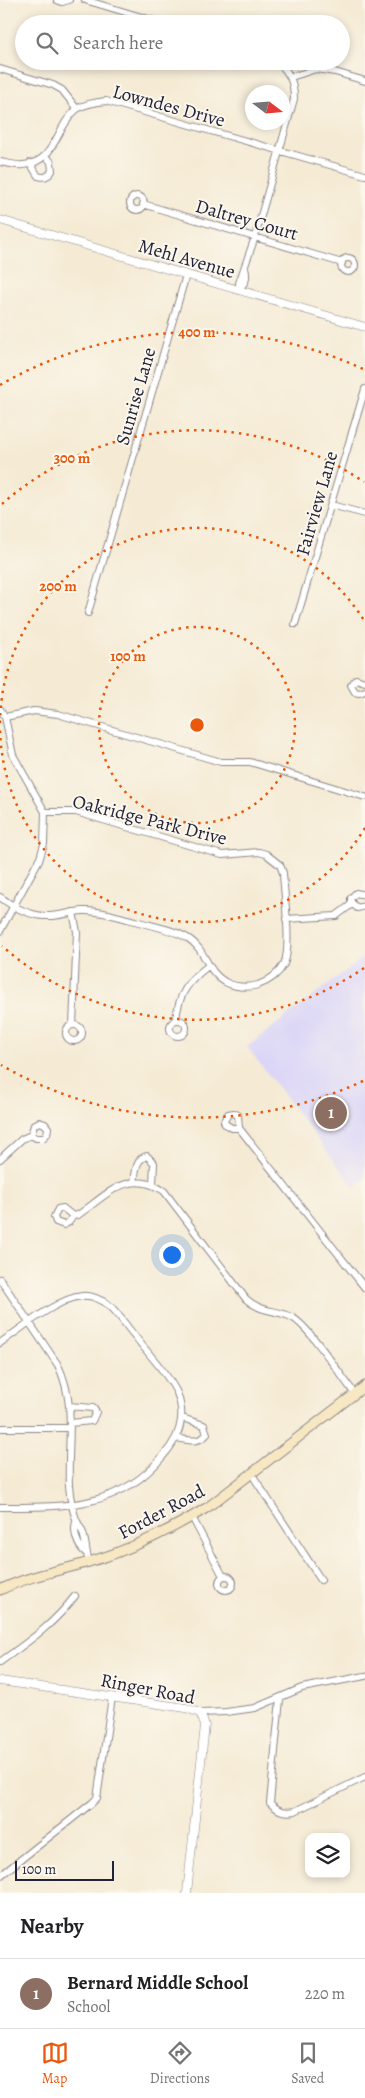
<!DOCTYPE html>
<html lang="en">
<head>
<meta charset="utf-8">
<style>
	body { margin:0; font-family:Alegreya,serif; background:#f6f6f6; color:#202124 }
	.controls { position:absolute; right:15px; bottom:15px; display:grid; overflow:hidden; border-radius:10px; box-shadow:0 2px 8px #0003 }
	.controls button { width:45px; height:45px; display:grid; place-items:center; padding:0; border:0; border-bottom:1px solid #e0e0e0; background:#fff; color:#202124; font:25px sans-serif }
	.compass { position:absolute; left:245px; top:85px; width:45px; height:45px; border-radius:50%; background:#fff; box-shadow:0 2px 8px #0003; rotate:106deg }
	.scale { position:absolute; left:15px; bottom:12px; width:99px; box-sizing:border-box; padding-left:5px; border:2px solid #22223b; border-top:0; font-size:14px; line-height:18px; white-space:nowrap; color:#22223b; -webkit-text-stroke:4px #fbf7ec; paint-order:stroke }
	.you { position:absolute; left:171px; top:1254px; width:18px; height:18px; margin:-12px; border:4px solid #fff; border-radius:50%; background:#1a73e8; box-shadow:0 0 0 8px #1a73e833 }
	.badge { display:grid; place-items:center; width:32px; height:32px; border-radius:50%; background:#ea580c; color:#fff; font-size:16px; font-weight:700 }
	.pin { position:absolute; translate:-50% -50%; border:2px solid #fff; box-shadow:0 1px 5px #0006 }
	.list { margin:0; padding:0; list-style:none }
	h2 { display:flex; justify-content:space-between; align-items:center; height:65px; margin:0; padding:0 20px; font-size:21px }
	h2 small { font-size:16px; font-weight:400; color:#757577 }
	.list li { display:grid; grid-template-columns:32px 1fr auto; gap:15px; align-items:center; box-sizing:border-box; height:70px; padding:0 20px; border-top:1px solid #e0e0e0 }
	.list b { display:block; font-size:19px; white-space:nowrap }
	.list p { margin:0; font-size:16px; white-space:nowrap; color:#757577 }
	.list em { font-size:16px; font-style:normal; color:#757577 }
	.icon { flex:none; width:28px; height:28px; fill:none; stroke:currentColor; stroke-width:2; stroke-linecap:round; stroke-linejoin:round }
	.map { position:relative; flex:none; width:365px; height:1893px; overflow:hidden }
	.search { position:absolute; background:#fff; box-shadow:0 2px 8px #0003; left:15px; right:15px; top:15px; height:55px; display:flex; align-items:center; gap:12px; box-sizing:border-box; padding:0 18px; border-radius:28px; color:#757577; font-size:19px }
	.sheet { height:135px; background:#fff }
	nav { display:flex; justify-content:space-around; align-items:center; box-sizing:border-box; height:70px; border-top:1px solid #e0e0e0; background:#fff; font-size:14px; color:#757577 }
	nav a { display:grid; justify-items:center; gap:2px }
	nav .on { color:#ea580c }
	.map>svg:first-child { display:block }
	.built { fill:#dbd6f7 }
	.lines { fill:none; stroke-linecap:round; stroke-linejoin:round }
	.minor-casing { stroke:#8c8688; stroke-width:8 }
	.tertiary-casing { stroke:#8c8688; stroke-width:9 }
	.secondary-casing { stroke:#8c8688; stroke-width:11 }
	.minor { stroke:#fff; stroke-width:6 }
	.tertiary { stroke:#fff; stroke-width:8 }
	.secondary { stroke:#f7e8c3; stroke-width:9 }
	.ring { fill:none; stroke:#e8590c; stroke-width:2.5; stroke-dasharray:2.5 5 }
	.labels { text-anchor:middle; stroke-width:4; stroke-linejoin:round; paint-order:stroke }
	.street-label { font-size:19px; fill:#22223b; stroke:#fbf7ec }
	.centre { fill:#e8590c; stroke:#fbf7ec; stroke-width:2.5 }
	.ring-label { font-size:15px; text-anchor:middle; font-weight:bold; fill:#e8590c; stroke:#fbf7ec; stroke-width:4; stroke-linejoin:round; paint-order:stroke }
</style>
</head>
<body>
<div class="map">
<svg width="365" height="1893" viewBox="0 0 365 1893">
	<rect width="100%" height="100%" fill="#fbf7ec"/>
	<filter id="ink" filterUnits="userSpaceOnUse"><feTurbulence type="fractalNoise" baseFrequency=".02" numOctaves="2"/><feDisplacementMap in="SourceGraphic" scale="10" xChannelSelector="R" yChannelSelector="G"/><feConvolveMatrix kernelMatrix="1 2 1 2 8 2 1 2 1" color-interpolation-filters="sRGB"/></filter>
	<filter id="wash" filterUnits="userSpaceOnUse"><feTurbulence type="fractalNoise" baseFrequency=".0096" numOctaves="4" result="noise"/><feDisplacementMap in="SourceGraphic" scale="20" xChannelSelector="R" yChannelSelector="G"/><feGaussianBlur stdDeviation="1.12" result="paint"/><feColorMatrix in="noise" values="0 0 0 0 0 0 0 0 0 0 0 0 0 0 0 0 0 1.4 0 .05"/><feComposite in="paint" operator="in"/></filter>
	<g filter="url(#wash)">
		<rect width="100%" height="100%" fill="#f5ebd5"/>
		<path class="built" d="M365 956V1179L354 1187 247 1047Z"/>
	</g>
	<g filter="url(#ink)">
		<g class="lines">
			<g class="minor-casing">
				<path id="minor" d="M57 0 62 2 69 0
					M85 0 165 24
					M0 69 53 85 62 90 77 109
					M291 77 316 69 335 72 365 81
					M0 162C7 163 16 166 23 165 56 163 55 127 77 109 84 104 97 102 106 101L365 175
					M30 163 38 176C44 178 48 177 52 171L51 162 46 156
					M130 203a7 7 0 1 1 14 0a7 7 0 1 1-14 0Z
					M143 204 342 263
					M341 265a7 7 0 1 1 14 0a7 7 0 1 1-14 0Z
					M240 287C247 282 247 276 245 268
					M240 290 239 283 255 237 294 99C294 82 290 73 277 61
					M331 505 365 514
					M88 613 186 275
					M295 624 365 389
					M365 682 356 679 351 685 355 692 359 693 365 691
					M0 709 5 717 13 755 45 812 44 844 40 858 0 931
					M5 717 34 711 58 714 221 762H250L365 797
					M365 895 356 893 351 898V902L357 908 365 906
					M0 897C13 907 32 917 49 916 60 916 71 912 83 911 100 910 118 917 135 921 152 926 173 929 189 939 206 950 206 971 225 982 235 987 247 988 258 985 269 981 278 975 284 964 292 946 284 895 283 873L280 865 266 854 259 852 222 855 76 812H45
					M73 912 77 932 73 1025
					M286 919 336 916 352 904
					M170 1028a8 8 0 1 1 16 0a8 8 0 1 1-16 0Z
					M176 1020C178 995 188 981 208 966
					M66 1033a8 8 0 1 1 16 0a8 8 0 1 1-16 0Z
					M239 1128H232L225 1124 224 1121 228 1114 234 1113 238 1115 239 1128 365 1288
					M0 1159 22 1139 31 1135 34 1125 39 1122 45 1124 48 1128 47 1134 43 1138H36L31 1135
					M134 1182C136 1172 135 1159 147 1156L154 1163 153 1184
					M73 1216 69 1222 64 1225 56 1222 54 1217 58 1209 63 1208 73 1216 78 1215C107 1195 128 1168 164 1191L246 1299C261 1313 277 1309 293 1318 310 1328 341 1376 355 1394
					M0 1279 58 1365C77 1405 67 1443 69 1486 70 1496 72 1509 76 1519 78 1524 81 1528 83 1533 86 1543 86 1552 89 1562
					M0 1343C21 1329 58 1298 82 1296 92 1295 102 1300 110 1306 119 1314 126 1326 134 1335 148 1354 167 1372 177 1393 180 1401 182 1411 181 1419 180 1433 172 1446 163 1456 120 1509 63 1507 0 1507
					M69 1406 93 1408 96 1412 92 1421 70 1423
					M0 1428H70
					M176 1438C187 1440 199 1444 207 1434L204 1425 182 1418
					M251 1473 321 1580
					M192 1517 223 1576
					M76 1521C73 1532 77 1546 86 1553
					M219 1583a7 7 0 1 1 14 0a7 7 0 1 1-14 0Z
					M0 1662C29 1641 53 1625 75 1596
					M280 1699 270 1803C278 1811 284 1813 295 1811L365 1777
					M200 1713 226 1712 255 1708 302 1688 365 1676
					M0 1876 92 1803 97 1798 112 1697"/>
			</g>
			<g class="tertiary-casing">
				<path id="tertiary" d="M0 220 365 327
					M0 1681 186 1708 200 1713 205 1725 187 1893"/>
			</g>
			<g class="secondary-casing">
				<path id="secondary" d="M0 1590C28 1576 59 1571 89 1562 130 1550 171 1530 208 1507L365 1386"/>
			</g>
			<use href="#minor" class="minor"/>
			<use href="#tertiary" class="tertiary"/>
			<use href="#secondary" class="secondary"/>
		</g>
	</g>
	<g class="ring">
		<circle cx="197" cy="725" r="98"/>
		<path d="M365 828A197 197 0 0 1 0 727M0 723A197 197 0 0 1 365 622"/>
		<path d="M364 968A295 295 0 0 1 2 946M2 504A295 295 0 0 1 364 482"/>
		<path d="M363 1081A393 393 0 0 1 1 1065M0 385A393 393 0 0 1 363 369"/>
	</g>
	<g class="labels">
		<g class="street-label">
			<text transform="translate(169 105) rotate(15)" y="7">Lowndes Drive</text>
			<text transform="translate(247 219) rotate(16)" y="7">Daltrey Court</text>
			<text transform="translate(187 258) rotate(16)" y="7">Mehl Avenue</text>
			<text transform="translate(135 396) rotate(-74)" y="7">Sunrise Lane</text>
			<text transform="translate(316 503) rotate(-74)" y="7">Fairview Lane</text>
			<text transform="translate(150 819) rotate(14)" y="7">Oakridge Park Drive</text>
			<text transform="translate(161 1511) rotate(-28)" y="7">Forder Road</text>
			<text transform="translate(148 1688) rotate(11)" y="7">Ringer Road</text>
		</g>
	</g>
	<circle cx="197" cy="725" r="8" class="centre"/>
	<g class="ring-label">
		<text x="197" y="337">400 m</text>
		<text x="72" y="463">300 m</text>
		<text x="58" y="591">200 m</text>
		<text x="128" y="661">100 m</text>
	</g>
</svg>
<div class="controls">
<button><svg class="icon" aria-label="layers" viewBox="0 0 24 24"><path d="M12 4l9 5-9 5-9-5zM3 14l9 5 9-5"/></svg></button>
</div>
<svg class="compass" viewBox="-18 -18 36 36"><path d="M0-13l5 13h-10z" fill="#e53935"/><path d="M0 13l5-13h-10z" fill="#757577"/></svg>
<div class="scale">100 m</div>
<div class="you"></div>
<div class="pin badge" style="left:331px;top:1113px;background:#8d6e63">1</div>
<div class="search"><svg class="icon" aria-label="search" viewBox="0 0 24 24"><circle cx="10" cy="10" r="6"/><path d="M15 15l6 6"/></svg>Search here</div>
</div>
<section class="sheet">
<h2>Nearby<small></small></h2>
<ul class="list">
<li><span class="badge" style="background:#8d6e63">1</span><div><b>Bernard Middle School</b><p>School</p></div><em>220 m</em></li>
</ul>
</section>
<nav>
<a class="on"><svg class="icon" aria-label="map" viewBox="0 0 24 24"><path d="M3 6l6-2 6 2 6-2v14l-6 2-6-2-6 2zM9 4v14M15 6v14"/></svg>Map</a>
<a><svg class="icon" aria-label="directions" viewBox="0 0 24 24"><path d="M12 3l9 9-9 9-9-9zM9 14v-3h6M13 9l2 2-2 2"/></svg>Directions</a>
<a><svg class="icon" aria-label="saved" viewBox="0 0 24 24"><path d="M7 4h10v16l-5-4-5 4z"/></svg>Saved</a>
</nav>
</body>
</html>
